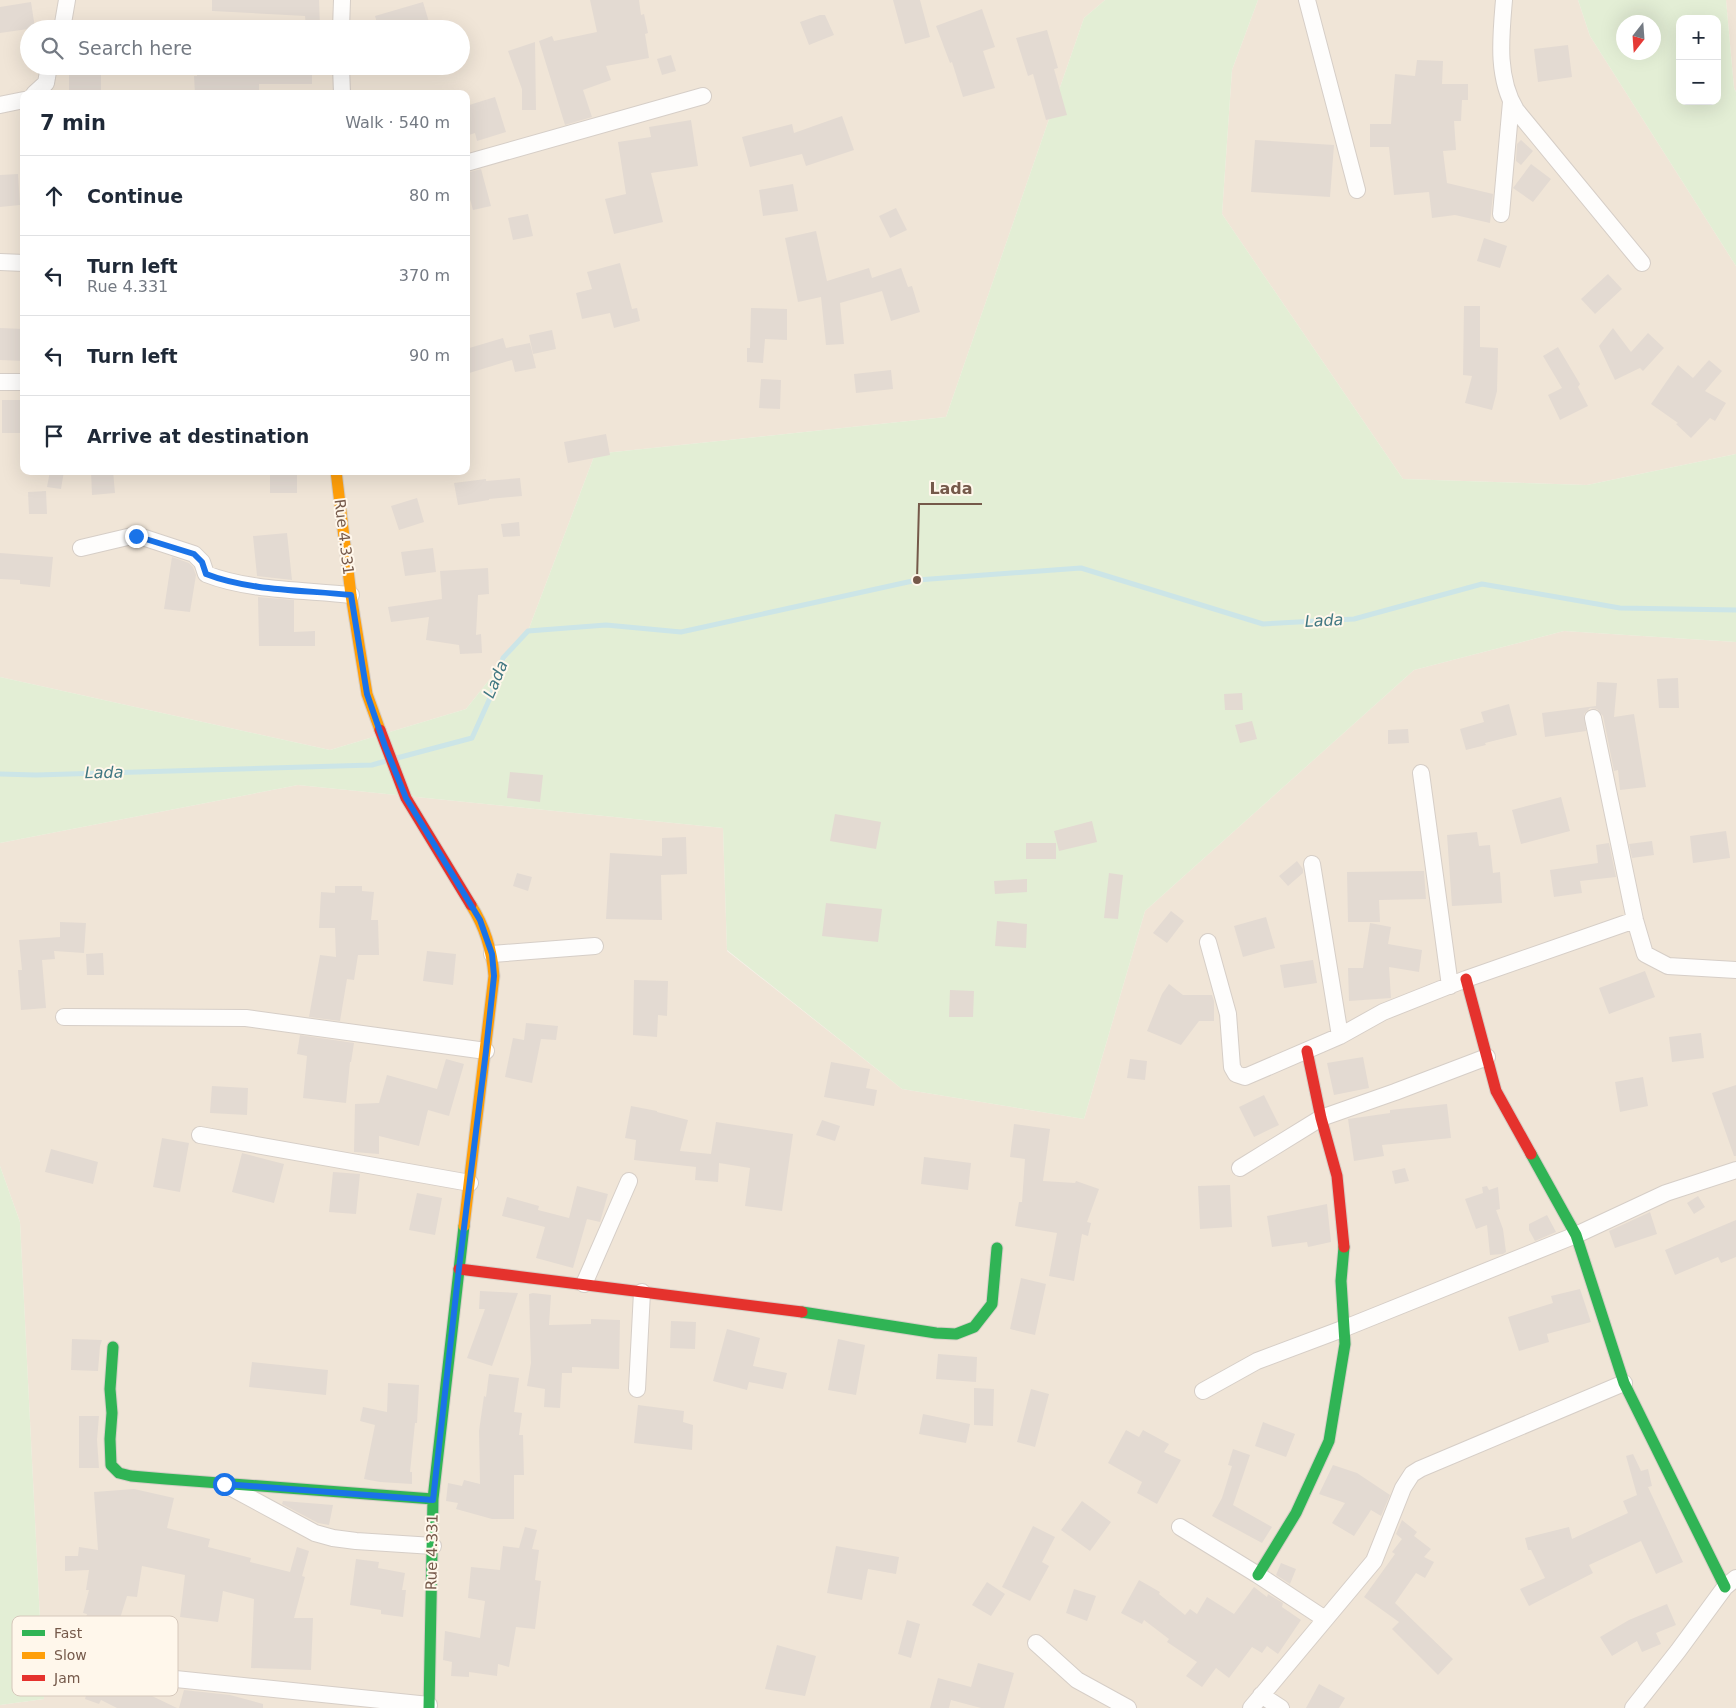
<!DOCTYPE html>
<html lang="en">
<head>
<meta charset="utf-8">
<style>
	body { margin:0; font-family:"DejaVu Sans",sans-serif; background:#f6f6f7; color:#1f2937 }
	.controls { position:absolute; right:15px; top:15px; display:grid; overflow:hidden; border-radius:10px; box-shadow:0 5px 20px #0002 }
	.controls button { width:45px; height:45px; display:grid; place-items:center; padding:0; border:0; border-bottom:1px solid #e0e1e3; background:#fff; color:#1f2937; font:25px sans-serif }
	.compass { position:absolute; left:1616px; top:15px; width:45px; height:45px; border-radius:50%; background:#fff; box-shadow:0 5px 20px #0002; rotate:197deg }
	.stop { position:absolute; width:15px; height:15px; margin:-11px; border:4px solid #1a73e8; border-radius:50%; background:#fff }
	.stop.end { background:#1a73e8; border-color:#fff; box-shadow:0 1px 5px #0008 }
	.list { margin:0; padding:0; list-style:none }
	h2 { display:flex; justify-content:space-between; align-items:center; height:65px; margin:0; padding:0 20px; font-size:21px }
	h2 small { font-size:16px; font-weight:400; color:#747a83 }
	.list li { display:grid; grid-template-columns:32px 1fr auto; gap:15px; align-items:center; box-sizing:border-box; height:80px; padding:0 20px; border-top:1px solid #e0e1e3 }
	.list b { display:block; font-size:19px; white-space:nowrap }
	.list p { margin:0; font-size:16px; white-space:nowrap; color:#747a83 }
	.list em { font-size:16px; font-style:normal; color:#747a83 }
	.icon { flex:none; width:28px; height:28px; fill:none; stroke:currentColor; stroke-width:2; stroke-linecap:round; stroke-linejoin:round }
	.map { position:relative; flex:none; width:1736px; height:1708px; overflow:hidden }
	.search { position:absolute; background:#fff; box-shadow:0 5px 20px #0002; left:20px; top:20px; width:450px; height:55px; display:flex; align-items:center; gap:12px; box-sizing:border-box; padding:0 18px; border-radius:28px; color:#747a83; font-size:19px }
	.panel { position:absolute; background:#fff; box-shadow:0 5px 20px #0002; left:20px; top:90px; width:450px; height:385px; border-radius:10px }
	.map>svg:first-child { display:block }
	.residential { fill:#f0e5d7; fill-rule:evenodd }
	.green { fill:#e3eed5; fill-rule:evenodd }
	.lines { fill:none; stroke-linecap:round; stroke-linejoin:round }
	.stream { stroke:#cce5e7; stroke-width:5 }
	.building { fill:#e3dad2 }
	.street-casing { stroke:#d6cec7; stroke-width:18 }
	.fast-casing { stroke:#d6cec6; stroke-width:13 }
	.slow-casing { stroke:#d6cec6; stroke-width:13 }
	.jam-casing { stroke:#d6cec6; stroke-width:13 }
	.street { stroke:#fefdfc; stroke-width:16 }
	.fast { stroke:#30b455; stroke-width:11 }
	.slow { stroke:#ff9f0a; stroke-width:11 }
	.jam { stroke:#e5322d; stroke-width:11 }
	.route { stroke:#1a73e8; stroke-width:6 }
	.labels { text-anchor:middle; stroke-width:4; stroke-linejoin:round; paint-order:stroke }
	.street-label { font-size:15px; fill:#75594a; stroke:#fff7eb }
	.water-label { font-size:16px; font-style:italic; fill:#407782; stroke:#fff7eb }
	.key { fill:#fff7eb; stroke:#d6c8bb; stroke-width:1 }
	.key-label { font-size:14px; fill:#75594a }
	.leader { fill:none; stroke:#75594a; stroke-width:2 }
	.callout-dot { fill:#75594a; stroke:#fff7eb; stroke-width:2 }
	.callout-label { font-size:16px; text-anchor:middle; font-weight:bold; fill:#75594a; stroke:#fff7eb; stroke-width:4; stroke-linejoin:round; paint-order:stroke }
</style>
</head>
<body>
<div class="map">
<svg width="1736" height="1708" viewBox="0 0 1736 1708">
	<rect width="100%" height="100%" fill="#f7f2ea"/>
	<path class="residential" d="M0 0H1105L1084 18 946 417 595 454 528 631 466 709 330 750 0 677ZM29 29H461V66H29ZM24 94H466V471H24Z
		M1258 0H1578L1590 36 1736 266V454L1587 485 1403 479 1222 214 1232 70Z
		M1726 0H1736V92L1734 88Z
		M1564 631 1736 642V1708H0V1705L44 1699 20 1222 0 1166V843L298 785 723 828 727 951 902 1089 1084 1119 1145 911 1414 670Z"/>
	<path class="green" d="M1105 0H1258L1232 70 1222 214 1403 479 1587 485 1736 454V642L1564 631 1414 670 1145 911 1084 1119 902 1089 727 950 723 828 298 785 0 843V677L330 750 466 709 528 631 595 454 946 417 1084 18Z
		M1578 0H1726L1734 88 1736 92V266L1590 36ZM1680 19H1717V101H1680ZM1624 22H1654V52H1624Z
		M0 1166 20 1222 44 1699 0 1705Z"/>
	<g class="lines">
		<path class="stream" d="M397 758 472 738 490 698 503 658 528 631 606 625 681 632 917 580 1081 568 1263 624 1354 619 1482 584 1620 608 1736 610
			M0 774 36 775 372 765 386 761"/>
	</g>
	<path class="building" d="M212 0H319L320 27 306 28 305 16 212 11Z
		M590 0H639L641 15 644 14 648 33 645 34 649 58 606 66 611 80 583 90 592 117 565 125 539 41 552 36 554 41 597 32Z
		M893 0H920L930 37 905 44Z
		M31 2 35 28 0 33V7Z
		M423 2 431 29H379L375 16Z
		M982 9 995 47 983 51 995 88 963 97 952 62 950 63 936 26Z
		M820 15H825L834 35 809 45 800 22Z
		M1047 30 1058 68 1054 69 1067 115 1046 120 1033 74 1028 76 1016 38Z
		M535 42 536 110H522V89L508 51Z
		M1568 45 1572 77 1538 82 1534 49Z
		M671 55 676 71 662 75 657 59Z
		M1417 60 1443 61 1442 84H1468V100H1462L1461 121H1454L1456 150 1443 151 1447 183 1493 194 1490 223 1455 215 1432 218 1429 192 1394 195 1389 147H1370V124H1391L1395 74 1415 76Z
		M69 66H101V90H69Z
		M197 66H312V84H259V91H218L219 94H195L194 76H197Z
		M495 97 506 132 477 141 475 133 466 136V106Z
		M842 116 854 150 806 166 802 154 750 167 742 137 792 124 794 133Z
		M691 120 698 166 651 173 663 222 614 234 605 199 626 194 618 142 651 137 649 127Z
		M1255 140 1334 145 1330 197 1251 192Z
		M1521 140 1533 151 1521 165 1516 161 1517 144Z
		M1531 164 1551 179 1533 202 1513 188Z
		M481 169 491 206 473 210 466 185V173Z
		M18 174 20 205 0 207V175Z
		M793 184 798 211 763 216 759 190Z
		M896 208 907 230 890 238 879 216Z
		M528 214 533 236 513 240 508 218Z
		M816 231 827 281 869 268 872 278 901 268 908 287 912 286 920 312 891 321 882 291 840 303 844 344 826 345 821 297 798 302 785 238Z
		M1484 238 1507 246 1500 268 1477 261Z
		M620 263 632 309 637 308 640 321 614 328 610 313 582 319 576 293 592 289 587 272Z
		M1608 274 1622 289 1595 314 1581 299Z
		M1464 306H1480V347L1498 348 1497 391 1492 410 1465 403 1472 376 1463 375Z
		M751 308 787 309V340L765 339 763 363 747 362V348H750Z
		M0 328 24 329V361L0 360Z
		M1613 328 1631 352 1648 333 1664 348 1643 371 1640 368 1615 380 1599 346Z
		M552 330 556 349 533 354 529 335Z
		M503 338 506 348 530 343 536 368 515 372 512 360 466 374V349Z
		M1558 347 1580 384 1578 387 1588 406 1560 420 1548 395 1562 388 1543 356Z
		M1709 360 1722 371 1705 391 1726 403 1715 421 1710 418 1691 438 1676 424 1678 423 1651 404 1678 365 1693 378Z
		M891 370 893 389 856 393 854 374Z
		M761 379 781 380 780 409 759 408Z
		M2 400H24V433H2Z
		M606 434 610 455 568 463 564 442Z
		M50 471H64L61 489 47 487Z
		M91 471H113L115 493 92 495Z
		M270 471H297V493H270Z
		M520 478 522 496 489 499V500L458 505 454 483 486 479V481Z
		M46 491 47 514H29L28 492Z
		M417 498 424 522 399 530 391 506Z
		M519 522 520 536 503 537 501 524Z
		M287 533 292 580 257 576 253 536Z
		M433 548 436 572 405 576 401 552Z
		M0 553 53 557 50 587 20 584V580L0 579Z
		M172 557 189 563 193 567 196 575 190 612 164 609Z
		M488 568 489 594 478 595 476 635 481 634 482 653 460 654 459 645 426 640 429 617 391 622 388 607 442 599 440 571Z
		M258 597 294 600V632L315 631V646H259Z
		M1678 678 1679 708H1659L1657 679Z
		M1597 682 1617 683 1614 717 1634 714 1646 787 1620 790 1618 770 1614 771 1603 716 1597 709 1590 708 1584 714 1586 731 1545 737 1542 713 1596 706Z
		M1242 693 1243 710H1225L1224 694Z
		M1509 704 1517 735 1485 743 1486 745 1466 750 1460 729 1484 722 1481 712Z
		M1252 721 1257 739 1240 743 1235 725Z
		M1408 729 1409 743 1388 744V730Z
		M510 772 543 775 540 802 507 798Z
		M1561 797 1570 831 1521 844 1512 810Z
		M835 814 881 822 876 849 830 841Z
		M1092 821 1097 842 1059 851 1054 831Z
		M1726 831 1730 858 1693 863 1690 836Z
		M1477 832 1479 846 1490 845 1493 873 1500 872 1502 903 1452 906 1447 835Z
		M686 837 687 874 661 875 662 920 606 919 610 853 662 856V838Z
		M1652 841 1654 855 1632 858 1629 844Z
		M1026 843H1056V859H1026Z
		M1609 843 1616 877 1580 881 1582 893 1554 897 1550 870 1598 863 1596 845Z
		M1297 861 1303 869V873L1288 886 1279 876Z
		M1424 871 1426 899 1379 900 1380 922H1348L1347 872Z
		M517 873 532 877 528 891 513 886Z
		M1109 873 1123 875 1118 919 1104 918Z
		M1027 879V892L995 894 994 881Z
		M335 886H362V891L374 892 371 920H378L379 955H358L354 980 347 979 340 1021 309 1017 320 955 336 957 335 928H319L321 892 335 893Z
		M826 903 882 909 878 942 822 936Z
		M1171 911 1184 921 1167 943 1153 933Z
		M1266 917 1275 948 1243 957 1234 926Z
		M997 921 1027 924 1026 948 995 946Z
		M60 922 86 923 84 953 54 951 55 959 42 960 46 1008 21 1010 18 970H22L19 940 60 937Z
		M1370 923 1391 927 1388 944 1422 950 1419 972 1389 967 1391 998 1349 1001 1348 968H1363Z
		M427 951 456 954 453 985 423 981Z
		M103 953 104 975H87L86 954Z
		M1313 960 1317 983 1284 988 1280 965Z
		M1645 971 1655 997 1609 1014 1599 988Z
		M634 980 668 981 667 1016 658 1015 657 1037 633 1035Z
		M1169 984 1183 995H1212L1214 1001V1021H1199L1181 1045 1147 1031 1162 994Z
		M950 990 974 991 973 1017H949Z
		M526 1023 558 1026 556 1040 541 1039 532 1083 505 1077 513 1038 524 1040Z
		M1701 1033 1704 1058 1672 1062 1669 1037Z
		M300 1035 354 1043 351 1062H350L346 1103 303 1098 307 1056 297 1054Z
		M1363 1057 1369 1088 1334 1095 1327 1063Z
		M446 1059 464 1064 449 1116 428 1110 419 1146 379 1136V1154L354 1152 355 1104 379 1103 387 1075 437 1089Z
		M1130 1059 1147 1061 1145 1080 1127 1078Z
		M831 1062 870 1069 866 1088 877 1090 874 1106 824 1097Z
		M1643 1077 1648 1106 1620 1112 1615 1082Z
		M1736 1085V1156H1734L1712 1093Z
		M212 1086 248 1088 247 1115 210 1113Z
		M1264 1095 1279 1125 1254 1137 1239 1107Z
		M1447 1104 1451 1138 1382 1145 1384 1156 1354 1161 1348 1119 1390 1113V1110Z
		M631 1106 657 1111V1112L688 1120 680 1151 711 1154 716 1122 793 1134 782 1211 745 1206 750 1168 719 1163 718 1182 695 1180 696 1167 634 1160 636 1140 625 1138Z
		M822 1120 840 1126 835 1141 816 1135Z
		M1014 1124 1050 1129 1043 1181 1075 1183 1076 1181 1099 1189 1087 1222 1091 1223 1088 1236 1082 1234 1074 1281 1049 1276 1057 1233 1015 1226 1019 1202H1022L1025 1159 1010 1157Z
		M162 1138 189 1143 180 1192 153 1187Z
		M51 1149 98 1162 93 1184 45 1172Z
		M242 1153 284 1164 274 1203 232 1192Z
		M924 1157 971 1163 968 1190 921 1184Z
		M1405 1168 1409 1181 1395 1184 1392 1171Z
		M333 1172 360 1174 356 1214 329 1212Z
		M1230 1185 1232 1227 1200 1229 1198 1186Z
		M577 1186 608 1194 600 1222 587 1219 573 1268 536 1258 545 1227 502 1216 507 1197 539 1206 538 1210 569 1218Z
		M1487 1186 1489 1190 1498 1187 1500 1209 1496 1210 1503 1229 1506 1252 1503 1254 1490 1255 1487 1225 1476 1229 1465 1199 1483 1193 1482 1187Z
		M417 1193 442 1198 435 1235 409 1230Z
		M1698 1196 1705 1207 1694 1214 1687 1203Z
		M1327 1204 1331 1242 1308 1247 1307 1242 1272 1247 1267 1216Z
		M1650 1212 1657 1234 1615 1248 1609 1231Z
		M1547 1215 1556 1232 1535 1241 1529 1230V1224Z
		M1736 1220V1257L1721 1263 1718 1257 1675 1275 1665 1250Z
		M1021 1278 1046 1284 1035 1335 1010 1329Z
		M1580 1289 1591 1322 1547 1334 1549 1342 1519 1351 1508 1317 1553 1303 1551 1296Z
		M480 1291 518 1293 492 1366 467 1358 485 1309H479Z
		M533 1293 551 1295 549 1325 591 1324V1319L620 1320 619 1369 572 1367V1373H562L560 1408 544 1407 545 1389 527 1386 531 1363 529 1294Z
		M671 1321 696 1322 695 1349 670 1348Z
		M727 1329 760 1338 753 1366 787 1373 783 1389 749 1382 747 1390 713 1381Z
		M72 1339 102 1340 100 1346 98 1371 71 1370Z
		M838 1339 865 1345 856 1395 828 1390Z
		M938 1354 977 1357 976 1382 936 1379Z
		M252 1362 328 1370 326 1395 249 1387Z
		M489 1374 519 1378 514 1412 522 1413 519 1435H523L524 1475H514V1519H492L456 1509 458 1503 446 1501 448 1483 462 1486 464 1480 480 1484 479 1431 484 1396 486 1397Z
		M388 1383 419 1385 417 1423H415L410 1472H412V1484L380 1482 364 1479 375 1425 360 1421 363 1407 387 1412Z
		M974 1388 994 1389 993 1426 974 1425Z
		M1031 1389 1049 1394 1035 1447 1017 1442Z
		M638 1405 684 1411 683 1422 693 1425 692 1450 634 1443Z
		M923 1414 970 1424 966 1443 919 1434Z
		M79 1416H99L97 1440 99 1468H79Z
		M1263 1422 1295 1434 1286 1457 1255 1446Z
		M1126 1430 1139 1437 1143 1430 1169 1444 1164 1452 1181 1460 1157 1504 1137 1493 1142 1482 1108 1463Z
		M1233 1449 1250 1455 1233 1505 1272 1527 1262 1543 1212 1516 1222 1498 1232 1466 1228 1465Z
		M1633 1454 1641 1471 1648 1469 1652 1486 1648 1487 1683 1562 1656 1574 1641 1541 1589 1565 1593 1573 1529 1606 1520 1589 1545 1578 1531 1550H1528L1525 1538 1569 1527 1572 1539 1628 1513 1623 1501 1637 1495 1626 1456Z
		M1333 1465 1357 1473 1390 1495 1381 1516 1371 1510 1354 1536 1332 1523 1345 1503 1319 1494Z
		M134 1489 174 1498 167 1528 210 1539 208 1547 251 1558 250 1562 290 1572 297 1547 309 1551 302 1576 305 1577 294 1618H313L311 1670 251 1668 254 1599 223 1591 218 1622 180 1617 185 1575 142 1566 137 1597 127 1596 107 1660 112 1661 108 1675 177 1708H117L101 1700 99 1704 85 1699 91 1680 83 1678 92 1642 80 1637 87 1614 83 1613 89 1590H86L89 1570 65 1571V1556H78L79 1547 98 1550 94 1492Z
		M283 1501 333 1505 329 1525 318 1523 282 1504Z
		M1082 1501 1111 1522 1090 1551 1061 1530Z
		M1402 1520 1417 1532 1414 1536 1431 1549 1424 1557 1434 1562 1425 1578 1416 1573 1395 1603 1453 1659 1438 1675 1392 1629 1399 1622 1364 1597 1395 1554 1392 1552 1402 1539 1396 1534Z
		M1033 1526 1055 1537 1042 1562 1049 1566 1030 1601 1002 1587Z
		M525 1527 537 1530 532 1549 539 1550 535 1580 541 1581 535 1629 516 1627 509 1667 498 1664 497 1676 469 1672V1677L451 1676 452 1662 443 1660 445 1631 480 1638 485 1601 468 1598 471 1567 500 1570 503 1546 519 1548Z
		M836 1546 899 1557 896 1574 868 1569 862 1600 827 1593Z
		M356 1559 379 1562 378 1568 405 1573 402 1590H406L403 1617 381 1614V1610L350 1605Z
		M1281 1563 1296 1569 1290 1584 1276 1575Z
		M1139 1580 1160 1592 1159 1594 1185 1615 1190 1609 1197 1614 1207 1597 1234 1614 1254 1587 1267 1597 1268 1594 1283 1603 1282 1607 1301 1620 1278 1654 1267 1646 1262 1653 1252 1647 1229 1678 1216 1668 1202 1687 1186 1676 1197 1662 1167 1642 1169 1639 1144 1620 1142 1624 1121 1613Z
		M987 1582 1005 1594 991 1616 972 1605Z
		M1074 1589 1096 1596 1087 1621 1066 1613Z
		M1667 1604 1676 1625 1656 1633 1661 1644 1642 1652 1637 1641 1612 1656 1600 1637 1629 1620Z
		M907 1620 920 1624 911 1658 898 1654Z
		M777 1645 816 1656 805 1696 765 1689Z
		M978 1663 1014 1673 1004 1708H981L951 1700 949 1708H930L938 1678 971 1687Z
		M1319 1684 1345 1698 1339 1708H1306Z
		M184 1690 230 1695 263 1704V1708H179Z"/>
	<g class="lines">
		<g class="street-casing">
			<path id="street" d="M1307 0 1357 190
				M1504 0C1501 36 1496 77 1516 110L1642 263
				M62 29 67 0
				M341 29 342 0
				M341 66 342 94
				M34 94 46 83 49 66
				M0 105 24 100
				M466 163 703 96
				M1501 214 1511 102
				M0 262 24 263
				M0 382H24
				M81 548 136 535 194 554 202 562 206 574C249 591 305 590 351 595
				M1593 718 1635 920 1645 954 1668 966 1736 970
				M1421 773 1450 986
				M1312 864 1340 1036
				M1208 942 1228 1014 1232 1067 1236 1074 1245 1077 1340 1036 1383 1012 1466 979 1635 920
				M492 954 595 946
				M64 1017 246 1018 486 1051
				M200 1135 470 1183
				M1240 1168 1321 1118 1395 1092 1487 1057
				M584 1284 629 1181
				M637 1389 642 1292
				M1203 1391 1257 1361 1345 1328 1576 1235 1666 1193 1736 1170
				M228 1486 315 1533 333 1538 356 1541 433 1546
				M1180 1527 1258 1575 1325 1619
				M1036 1643 1077 1680 1128 1708
				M127 1674 429 1705
				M1261 1695 1281 1708
				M1251 1708 1374 1561 1403 1488 1412 1474 1420 1469 1624 1383
				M1633 1708 1678 1651 1725 1587 1736 1578"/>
		</g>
		<g class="fast-casing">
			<path id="fast" d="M1531 1154 1576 1235 1624 1383 1725 1587
				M802 1312 936 1333 956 1334 974 1327 992 1304 997 1248
				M113 1347 110 1389 112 1413 110 1439 111 1465 119 1473 131 1476 166 1479 433 1499
				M1258 1575 1296 1513 1329 1441 1345 1344 1341 1281 1344 1247
				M429 1708 433 1499 464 1226"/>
		</g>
		<g class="slow-casing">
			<path id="slow" d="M336 471 351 595 367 694 380 730
				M464 1226 494 976C492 950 485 927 471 905"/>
		</g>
		<g class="jam-casing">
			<path id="jam" d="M380 730 406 798 471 905
				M1466 979 1496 1091 1531 1154
				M1307 1051 1321 1118 1337 1176 1344 1247
				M459 1269 802 1312"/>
		</g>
		<use href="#street" class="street"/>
		<use href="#fast" class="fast"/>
		<use href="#slow" class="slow"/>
		<use href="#jam" class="jam"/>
	</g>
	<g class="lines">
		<path class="route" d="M136 536 194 554 202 562 206 574C249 591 305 590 351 595L367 694 385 746 406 798 480 920 492 954 494 976 486 1051 459 1268 433 1500 224 1484"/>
	</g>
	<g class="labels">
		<g class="street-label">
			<text transform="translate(344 537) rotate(83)" y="5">Rue 4.331</text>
			<text transform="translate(432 1552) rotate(-89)" y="5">Rue 4.331</text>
		</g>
		<g class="water-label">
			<text transform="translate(1324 620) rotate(-3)" y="6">Lada</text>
			<text transform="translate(495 679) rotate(-67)" y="6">Lada</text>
			<text transform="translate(104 772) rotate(-1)" y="6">Lada</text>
		</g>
	</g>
	<rect x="12" y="1616" width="166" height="80" rx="8" class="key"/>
	<rect x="22" y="1630" width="23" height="6" fill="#30b455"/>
	<rect x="22" y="1652" width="23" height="7" fill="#ff9f0a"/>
	<rect x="22" y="1675" width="23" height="6" fill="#e5322d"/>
	<g class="key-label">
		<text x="54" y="1638">Fast</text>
		<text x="54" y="1660">Slow</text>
		<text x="54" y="1683">Jam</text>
	</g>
	<path class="leader" d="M917 580L919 504H982"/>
	<circle class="callout-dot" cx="917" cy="580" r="5"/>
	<g class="callout-label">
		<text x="951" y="494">Lada</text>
	</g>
</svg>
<div class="controls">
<button>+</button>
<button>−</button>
</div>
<svg class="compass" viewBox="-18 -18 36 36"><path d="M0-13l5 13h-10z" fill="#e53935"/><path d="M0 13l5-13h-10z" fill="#747a83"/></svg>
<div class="stop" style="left:224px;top:1484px"></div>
<div class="stop end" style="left:136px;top:536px"></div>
<div class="search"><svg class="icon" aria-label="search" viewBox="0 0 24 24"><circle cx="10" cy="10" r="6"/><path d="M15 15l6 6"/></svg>Search here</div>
<section class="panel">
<h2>7 min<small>Walk · 540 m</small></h2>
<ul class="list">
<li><svg class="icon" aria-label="ahead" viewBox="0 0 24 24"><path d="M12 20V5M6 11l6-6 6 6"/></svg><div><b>Continue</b></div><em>80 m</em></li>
<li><svg class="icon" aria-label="left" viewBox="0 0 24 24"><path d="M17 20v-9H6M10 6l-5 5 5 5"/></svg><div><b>Turn left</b><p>Rue 4.331</p></div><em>370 m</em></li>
<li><svg class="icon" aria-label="left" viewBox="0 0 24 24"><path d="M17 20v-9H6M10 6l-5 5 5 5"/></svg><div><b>Turn left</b></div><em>90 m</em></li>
<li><svg class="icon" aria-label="arrive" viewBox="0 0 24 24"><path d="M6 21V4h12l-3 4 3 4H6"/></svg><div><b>Arrive at destination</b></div></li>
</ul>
</section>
</div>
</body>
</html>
